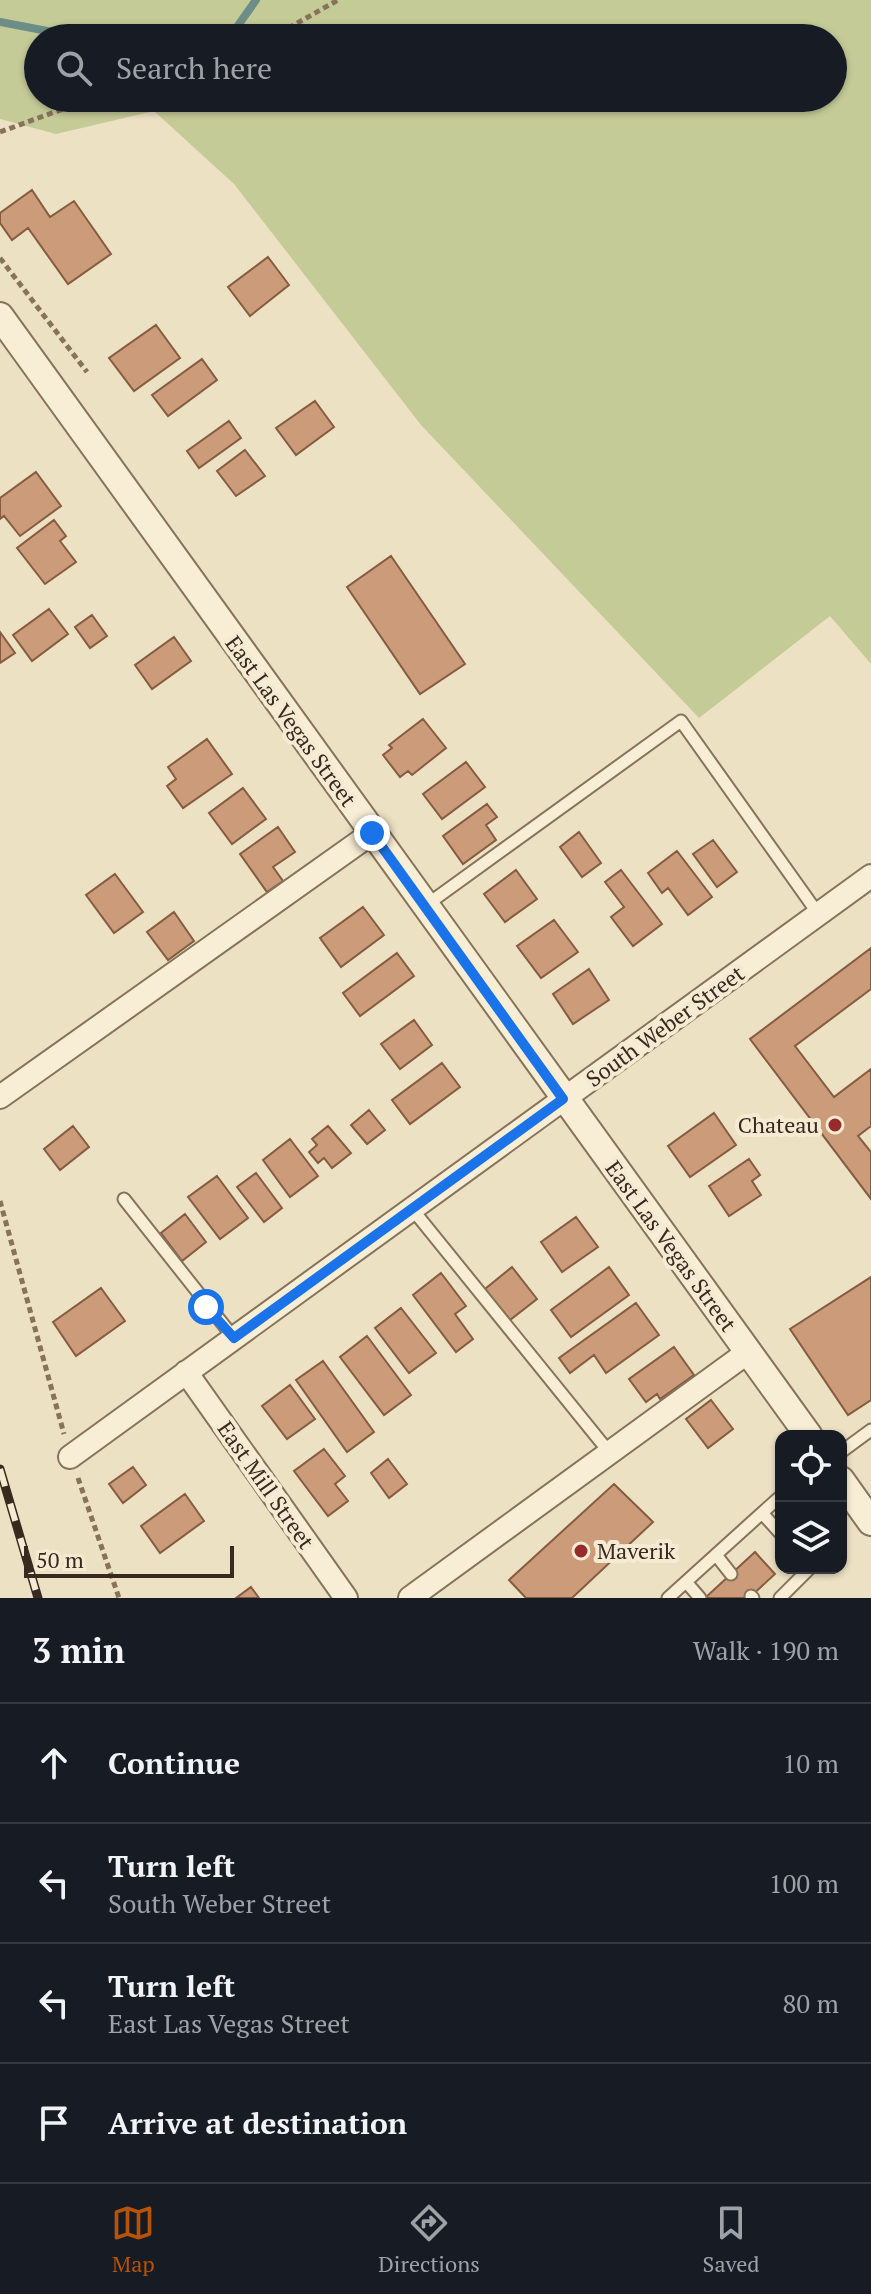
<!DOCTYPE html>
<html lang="en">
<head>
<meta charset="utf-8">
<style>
	body { margin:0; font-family:"PT Serif",serif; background:#242831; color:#f1f3f6 }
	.controls { position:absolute; right:24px; bottom:24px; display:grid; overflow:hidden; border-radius:16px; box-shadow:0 2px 6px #0004 }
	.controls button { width:72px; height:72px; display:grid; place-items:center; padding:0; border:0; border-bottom:2px solid #363941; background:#171b24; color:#f1f3f6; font:40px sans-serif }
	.scale { position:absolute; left:24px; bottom:20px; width:210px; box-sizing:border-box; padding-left:8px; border:4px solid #382a1e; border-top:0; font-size:22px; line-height:28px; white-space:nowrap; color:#382a1e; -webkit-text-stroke:6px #f5ebd3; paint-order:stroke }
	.stop { position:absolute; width:24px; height:24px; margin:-18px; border:6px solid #1a73e8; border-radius:50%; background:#fff }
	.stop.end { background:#1a73e8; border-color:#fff; box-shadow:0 2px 8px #0008 }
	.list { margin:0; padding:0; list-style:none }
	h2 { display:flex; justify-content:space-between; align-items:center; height:104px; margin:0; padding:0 32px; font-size:34px }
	h2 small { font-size:26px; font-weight:400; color:#9ea1a6 }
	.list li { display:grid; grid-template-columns:52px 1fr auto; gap:24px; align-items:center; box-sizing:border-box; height:120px; padding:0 32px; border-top:2px solid #363941 }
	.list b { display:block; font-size:30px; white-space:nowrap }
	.list p { margin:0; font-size:26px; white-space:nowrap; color:#9ea1a6 }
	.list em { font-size:26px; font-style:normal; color:#9ea1a6 }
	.icon { flex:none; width:44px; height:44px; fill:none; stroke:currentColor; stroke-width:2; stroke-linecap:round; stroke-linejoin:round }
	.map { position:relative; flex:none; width:871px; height:1598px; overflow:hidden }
	.search { position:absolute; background:#171b24; box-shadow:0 2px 6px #0004; left:24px; right:24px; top:24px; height:88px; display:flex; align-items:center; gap:20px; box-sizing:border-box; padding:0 28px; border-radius:44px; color:#9ea1a6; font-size:30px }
	.sheet { height:584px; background:#171b24 }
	nav { display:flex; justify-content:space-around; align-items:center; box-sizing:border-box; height:112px; border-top:2px solid #363941; background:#171b24; font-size:22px; color:#9ea1a6 }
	nav a { display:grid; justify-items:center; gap:4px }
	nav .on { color:#b45309 }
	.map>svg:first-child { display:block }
	.green { fill:#c5cb97; fill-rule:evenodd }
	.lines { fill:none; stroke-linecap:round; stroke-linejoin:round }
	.stream { stroke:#6c8e86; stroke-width:8 }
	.building { fill:#cb9b7a; stroke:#865c40; stroke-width:2 }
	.service-casing { stroke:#87725a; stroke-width:15 }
	.minor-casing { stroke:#87725a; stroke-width:26 }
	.tertiary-casing { stroke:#87725a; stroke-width:30 }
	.path { stroke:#87725a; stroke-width:5; stroke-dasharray:6 4; stroke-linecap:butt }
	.service { stroke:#f8eed6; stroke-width:11 }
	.minor { stroke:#f8eed6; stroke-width:22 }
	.tertiary { stroke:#f8eed6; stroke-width:26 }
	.rail-casing { stroke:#382a1e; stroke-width:9 }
	.rail { stroke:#f5ebd3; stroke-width:6; stroke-dasharray:18; stroke-linecap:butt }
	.route { stroke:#1a73e8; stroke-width:10 }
	.poi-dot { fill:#962b2c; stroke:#f5ebd3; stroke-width:3 }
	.labels { text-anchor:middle; stroke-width:8; stroke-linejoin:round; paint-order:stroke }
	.street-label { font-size:22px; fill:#382a1e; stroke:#f5ebd3 }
	.poi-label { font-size:22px; fill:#382a1e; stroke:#f5ebd3; text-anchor:end }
</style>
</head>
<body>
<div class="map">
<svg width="871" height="1598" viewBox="0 0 871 1598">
	<rect width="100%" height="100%" fill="#ede1c3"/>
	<path class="green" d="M0 0H871V664L830 616 699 718 421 425 234 184 154 111 56 134 0 119ZM38 38H833V98H38Z"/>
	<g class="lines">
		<path class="stream" d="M0 22 84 38
			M208 38 232 34 256 0"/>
	</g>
	<path class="building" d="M32 190 50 217 74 201 111 254 68 284 28 228 12 240 0 223V213Z
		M268 257 289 285 250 316 228 287Z
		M156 325 180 358 134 391 109 358Z
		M202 359 217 380 168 416 152 395Z
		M315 401 334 427 296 455 276 428Z
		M229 421 241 438 199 468 187 451Z
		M245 450 265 476 236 496 217 471Z
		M36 472 61 506 20 536 4 516 0 519V498Z
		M54 520 66 536 60 541 76 562 45 584 17 548Z
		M391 556 465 664 420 694 347 587Z
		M49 609 68 634 32 661 13 635Z
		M92 615 107 636 90 648 75 627Z
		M0 632 15 653 0 663Z
		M174 637 191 661 152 689 135 665Z
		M423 719 446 748 412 775 408 771 400 777 383 755 392 748 389 745Z
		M207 739 232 774 183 808 167 786 176 779 168 767Z
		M466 762 485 787 442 819 423 794Z
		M243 788 266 819 232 844 209 813Z
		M487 804 497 817 486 825 496 840 463 864 443 836Z
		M278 827 295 852 273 867 283 881 267 892 240 854Z
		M579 832 601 863 582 877 560 847Z
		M713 840 737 872 717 887 693 854Z
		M677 851 712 897 688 915 668 888 662 893 648 873Z
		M516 870 537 899 505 922 484 894Z
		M621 870 662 924 633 946 611 917 624 907 605 882Z
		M115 874 143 912 114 933 86 895Z
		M363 907 384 935 341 967 320 938Z
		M174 912 194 941 168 960 147 932Z
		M554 920 578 952 541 978 517 946Z
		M871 948V989L795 1046 834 1097 871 1069V1126L858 1136 871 1152V1199L750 1039Z
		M397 953 414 976 360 1016 343 993Z
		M589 969 609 1000 573 1024 553 994Z
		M414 1020 432 1045 400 1069 381 1044Z
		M442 1063 460 1087 410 1124 392 1100Z
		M369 1110 385 1130 367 1144 351 1125Z
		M714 1113 736 1145 690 1177 668 1146Z
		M73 1126 89 1147 60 1170 44 1149Z
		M328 1126 351 1153 332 1168 324 1158 318 1163 309 1152 317 1145 312 1139Z
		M290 1139 318 1176 290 1197 263 1160Z
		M749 1159 760 1175 752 1181 761 1195 729 1216 709 1186Z
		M256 1173 282 1208 264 1222 237 1187Z
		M217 1176 248 1218 220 1239 188 1197Z
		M185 1214 206 1242 182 1261 161 1233Z
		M576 1217 598 1247 562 1272 541 1242Z
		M512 1267 537 1299 510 1320 485 1289Z
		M609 1267 629 1295 571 1337 551 1310Z
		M441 1273 466 1306 455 1314 473 1339 456 1352 413 1295Z
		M871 1277V1400L848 1415 790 1329Z
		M101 1288 125 1321 76 1356 53 1322Z
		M636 1303 659 1335 606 1373 594 1355 570 1373 559 1358Z
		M401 1308 436 1353 409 1373 375 1328Z
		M367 1336 411 1395 384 1415 340 1357Z
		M674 1347 694 1375 660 1399 657 1394 646 1402 629 1379Z
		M323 1361 374 1432 347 1452 296 1380Z
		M290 1385 315 1419 287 1439 262 1406Z
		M711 1400 733 1429 708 1448 686 1419Z
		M324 1449 345 1476 335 1484 348 1501 328 1516 294 1471Z
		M388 1459 407 1484 389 1498 371 1473Z
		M133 1467 146 1485 123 1503 109 1484Z
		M614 1484 653 1522 572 1598H526L509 1580Z
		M185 1494 204 1521 160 1553 141 1526Z
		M755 1552 775 1574 749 1598H705Z
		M251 1587 259 1598H236Z"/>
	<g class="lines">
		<g class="service-casing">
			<path id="service" d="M425 906 681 721 819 915
				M124 1199 234 1338
				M413 1210 609 1452
				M841 1452 871 1430
				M781 1496 762 1513 781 1534
				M716 1555 731 1574
				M687 1583 700 1598
				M751 1596 753 1598
				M668 1598 762 1513
				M780 1598 810 1568"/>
		</g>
		<g class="minor-casing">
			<path id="minor" d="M0 1097 372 833
				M186 1372 346 1598
				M70 1457 871 876
				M410 1598 748 1352"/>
		</g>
		<g class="tertiary-casing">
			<path id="tertiary" d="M0 316 809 1436
				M841 1480 871 1522"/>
		</g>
		<path class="path" d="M271 38 338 0
			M0 132 93 98
			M0 258 87 372
			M0 1201 64 1434
			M78 1478 119 1598"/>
		<use href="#service" class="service"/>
		<use href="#minor" class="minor"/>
		<use href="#tertiary" class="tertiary"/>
		<g class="rail-casing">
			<path id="rail" d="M0 1469 38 1598"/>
		</g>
		<use href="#rail" class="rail"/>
	</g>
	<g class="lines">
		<path class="route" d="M206 1307 234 1338 563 1099 372 833"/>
	</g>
	<g class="poi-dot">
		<circle cx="835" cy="1125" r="8"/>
		<circle cx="581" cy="1551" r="8"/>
	</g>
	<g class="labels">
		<g class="street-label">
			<text transform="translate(291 721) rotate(54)" y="8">East Las Vegas Street</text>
			<text transform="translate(665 1026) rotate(-36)" y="8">South Weber Street</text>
			<text transform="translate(671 1246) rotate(54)" y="8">East Las Vegas Street</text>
			<text transform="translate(266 1485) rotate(55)" y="8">East Mill Street</text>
		</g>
		<g class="poi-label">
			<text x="819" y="1133">Chateau</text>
			<text x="597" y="1559" text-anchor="start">Maverik</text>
		</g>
	</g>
</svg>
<div class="controls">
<button><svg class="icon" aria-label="locate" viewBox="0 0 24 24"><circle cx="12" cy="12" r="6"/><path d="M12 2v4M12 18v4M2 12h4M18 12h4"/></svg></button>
<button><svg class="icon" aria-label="layers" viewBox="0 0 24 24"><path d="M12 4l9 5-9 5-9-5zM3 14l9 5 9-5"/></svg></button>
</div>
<div class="scale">50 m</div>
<div class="stop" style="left:206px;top:1307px"></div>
<div class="stop end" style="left:372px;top:833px"></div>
<div class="search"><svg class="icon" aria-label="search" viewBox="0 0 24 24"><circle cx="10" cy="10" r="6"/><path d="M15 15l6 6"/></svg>Search here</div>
</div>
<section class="sheet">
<h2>3 min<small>Walk · 190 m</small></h2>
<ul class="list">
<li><svg class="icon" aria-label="ahead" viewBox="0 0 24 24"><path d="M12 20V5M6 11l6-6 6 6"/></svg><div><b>Continue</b></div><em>10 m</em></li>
<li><svg class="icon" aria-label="left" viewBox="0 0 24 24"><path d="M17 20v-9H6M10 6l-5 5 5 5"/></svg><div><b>Turn left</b><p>South Weber Street</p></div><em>100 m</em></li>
<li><svg class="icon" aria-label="left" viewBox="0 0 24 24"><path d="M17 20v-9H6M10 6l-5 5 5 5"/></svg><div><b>Turn left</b><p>East Las Vegas Street</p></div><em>80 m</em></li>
<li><svg class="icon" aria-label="arrive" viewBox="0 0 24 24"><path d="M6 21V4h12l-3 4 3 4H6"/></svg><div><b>Arrive at destination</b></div></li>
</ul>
</section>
<nav>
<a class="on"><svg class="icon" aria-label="map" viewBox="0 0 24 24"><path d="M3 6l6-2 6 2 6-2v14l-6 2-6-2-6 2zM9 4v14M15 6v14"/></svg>Map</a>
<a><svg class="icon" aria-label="directions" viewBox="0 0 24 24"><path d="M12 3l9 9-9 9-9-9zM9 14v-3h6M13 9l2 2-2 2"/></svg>Directions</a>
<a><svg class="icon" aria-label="saved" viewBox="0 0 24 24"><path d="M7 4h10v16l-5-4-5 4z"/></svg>Saved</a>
</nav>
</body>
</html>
